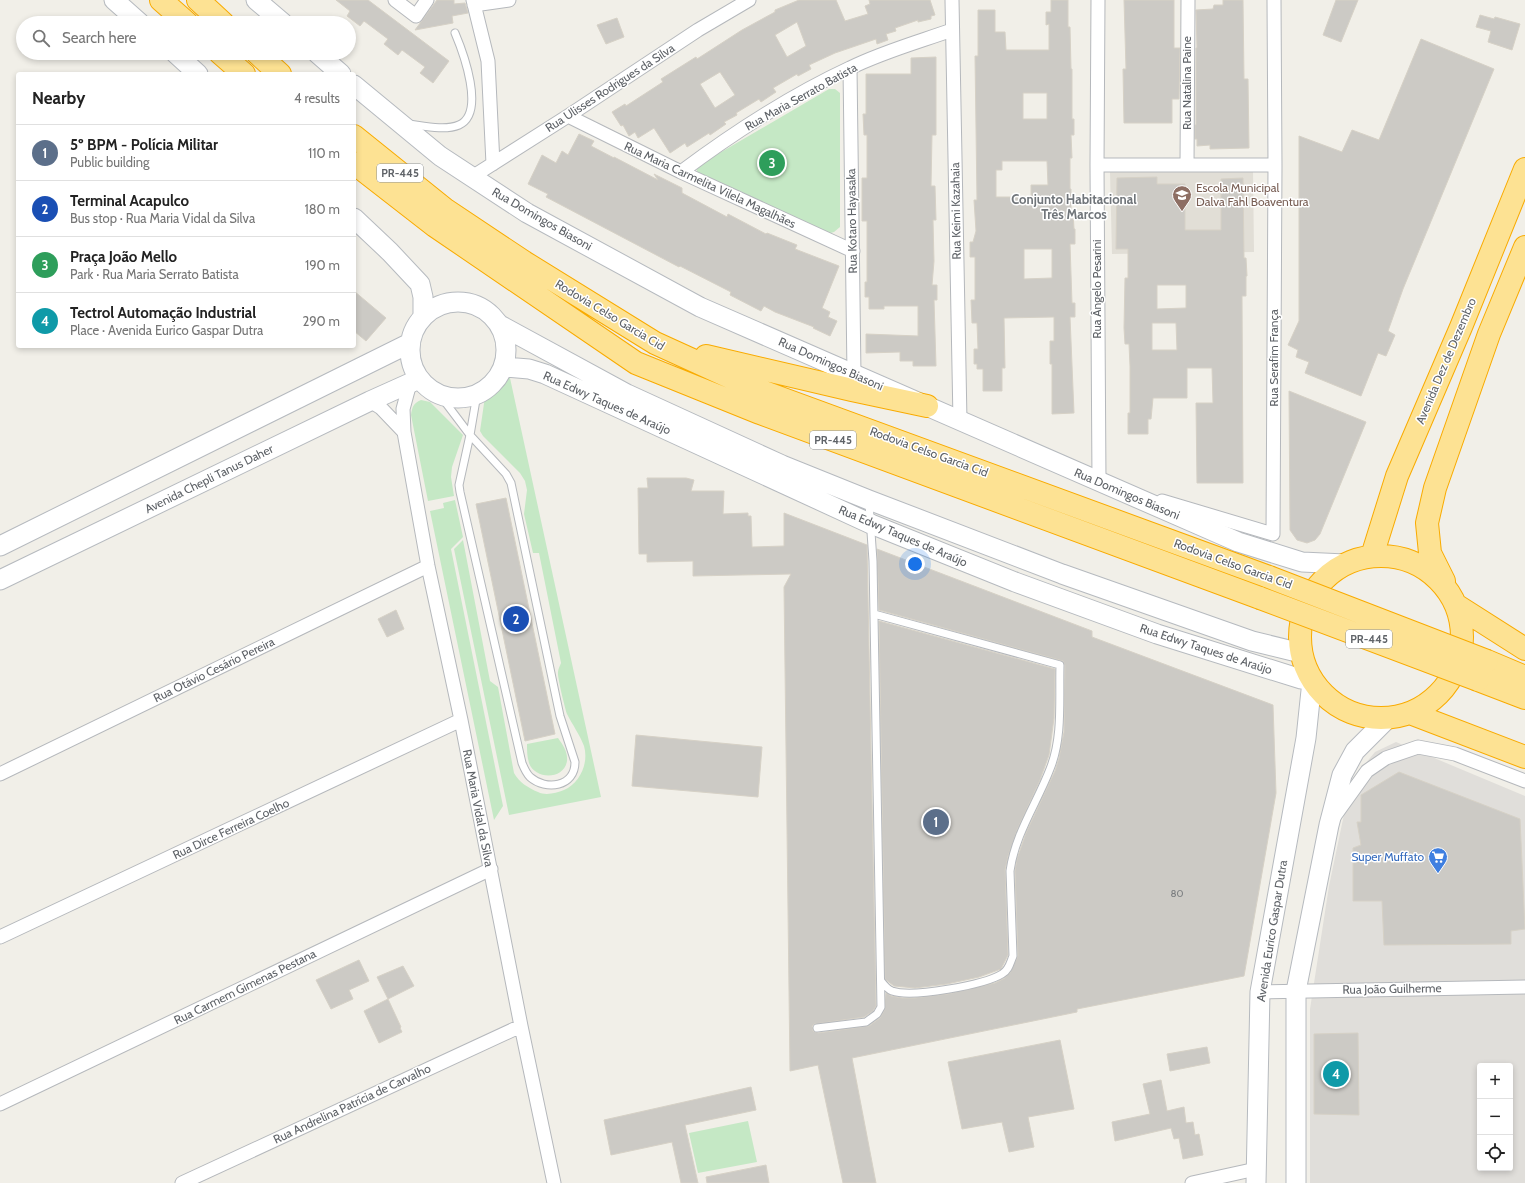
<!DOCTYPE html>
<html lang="en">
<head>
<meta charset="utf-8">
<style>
	body { margin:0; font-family:Cabin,sans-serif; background:#f2f2f2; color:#222 }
	.controls { position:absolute; right:12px; bottom:12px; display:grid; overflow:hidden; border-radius:4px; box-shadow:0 2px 6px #0003 }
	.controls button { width:36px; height:36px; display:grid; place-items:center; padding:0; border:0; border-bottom:1px solid #e0e0e0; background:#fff; color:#222; font:20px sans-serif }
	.you { position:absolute; left:915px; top:564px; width:14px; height:14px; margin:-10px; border:3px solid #fff; border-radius:50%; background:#1a73e8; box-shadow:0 0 0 6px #1a73e833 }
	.badge { display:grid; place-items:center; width:26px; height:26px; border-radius:50%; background:#db2777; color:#fff; font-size:13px; font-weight:700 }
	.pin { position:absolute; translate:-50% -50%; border:2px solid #fff; box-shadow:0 1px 4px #0006 }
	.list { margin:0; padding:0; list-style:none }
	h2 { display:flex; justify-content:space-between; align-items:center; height:52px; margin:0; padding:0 16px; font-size:17px }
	h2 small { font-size:13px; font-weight:400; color:#767676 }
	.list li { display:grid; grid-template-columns:26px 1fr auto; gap:12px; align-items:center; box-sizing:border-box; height:56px; padding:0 16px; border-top:1px solid #e0e0e0 }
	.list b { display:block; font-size:15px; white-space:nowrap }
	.list p { margin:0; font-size:13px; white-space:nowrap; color:#767676 }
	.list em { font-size:13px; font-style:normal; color:#767676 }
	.icon { flex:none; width:22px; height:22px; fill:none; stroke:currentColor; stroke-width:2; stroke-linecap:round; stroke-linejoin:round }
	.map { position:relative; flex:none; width:1525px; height:1183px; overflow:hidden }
	.search { position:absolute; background:#fff; box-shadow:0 2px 6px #0003; left:16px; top:16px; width:340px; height:44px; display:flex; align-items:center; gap:10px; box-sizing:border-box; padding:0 14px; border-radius:22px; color:#767676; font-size:15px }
	.panel { position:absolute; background:#fff; box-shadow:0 2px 6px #0003; left:16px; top:72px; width:340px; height:276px; border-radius:4px }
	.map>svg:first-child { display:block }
	.industrial { fill:#e0deda; fill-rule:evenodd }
	.education { fill:#e1ded6 }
	.green { fill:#c5e8c5 }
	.building { fill:#cccac5; stroke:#d6d1c6; fill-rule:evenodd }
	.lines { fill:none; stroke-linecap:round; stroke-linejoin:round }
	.lane-casing { stroke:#b5b8bc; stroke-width:9 }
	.street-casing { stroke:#b5b8bc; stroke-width:15 }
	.secondary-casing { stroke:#b6babf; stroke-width:21 }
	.highway-casing { stroke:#f9ab00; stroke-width:24 }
	.lane { stroke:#fff; stroke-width:7 }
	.street { stroke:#fff; stroke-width:13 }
	.secondary { stroke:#fff; stroke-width:19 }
	.highway { stroke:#fde293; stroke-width:22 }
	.highway-bridge-casing { stroke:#f9ab00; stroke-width:24; stroke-linecap:butt }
	.highway-bridge { stroke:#fde293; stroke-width:22 }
	.labels { text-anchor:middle; stroke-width:3; stroke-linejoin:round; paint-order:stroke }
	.number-label { font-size:10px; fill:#7a7d7f }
	.shield { fill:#fff; stroke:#8f9295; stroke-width:1 }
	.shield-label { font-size:11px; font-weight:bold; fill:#5f6368 }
	.street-label { font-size:12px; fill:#5f6368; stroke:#fff }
	.education-label { font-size:12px; fill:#785e54; stroke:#fff; text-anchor:start }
	.shop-label { font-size:12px; fill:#366cbe; stroke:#fff; text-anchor:end }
	.neighbourhood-label { font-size:13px; font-weight:bold; fill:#70757a; stroke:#fff }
</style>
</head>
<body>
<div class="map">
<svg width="1525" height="1183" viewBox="0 0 1525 1183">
	<rect width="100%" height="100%" fill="#f1efe8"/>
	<path class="industrial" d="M1396 742 1525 796V1183H1310V1009L1329 886 1351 781 1375 752ZM1480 1066H1510V1168H1480Z"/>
	<path class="education" d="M1253 171 1254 252 1112 254 1110 172Z"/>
	<path class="green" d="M829 89H835L840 93V227L834 232 827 234 697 175V169L699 165Z
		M498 372 510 378 601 797 509 815 454 549 463 540 490 681 498 687 514 773C519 782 528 788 538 792 546 796 556 793 564 790 580 783 589 763 584 746 580 735 572 724 567 714 565 708 557 676 558 672 558 669 560 666 561 663L539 553H533L524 514 527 490 525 481 520 473 483 436 480 431 488 376 492 373Z
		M421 400 430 402 463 435 452 467 451 477 454 496 428 501 411 415C412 408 413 403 421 400Z
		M455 500 463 537 451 549 503 806 494 820 430 511 444 508 443 503Z
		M558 738C563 745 568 752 567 761 564 780 535 780 529 763 527 757 527 750 527 744Z
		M748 1121 757 1162 698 1173 689 1133Z"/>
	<path class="building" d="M336 0H368L449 61 433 83 420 73 425 67 402 50 398 55 384 44 388 39 364 21 360 26 347 16 350 11Z
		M437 0H454V4L465 3 468 13 452 16 453 23 415 30Z
		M799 0H836L845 21 868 14 865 6 870 4 869 0H930L935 15 931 16V19L918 22V20L895 28 896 31 886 34 888 40 877 44 876 39 835 53 809 65 811 69 798 76 797 74 773 88 776 92 761 102 759 99 736 113 737 115 724 122 726 124 710 135 709 133 687 147 685 143 670 153 654 128 638 138 635 132 629 136 623 125 621 126 612 112 625 104 626 106 663 82 661 79 696 57 697 59 742 30 775 12V10ZM797 22 806 46 787 57 775 35ZM720 72 735 95 715 108 700 84Z
		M1051 0H1068V27H1070L1071 69H1072V119H1074V135H1071L1072 158H1070V189H1071V212H1073L1074 229H1075V244H1070L1072 303H1075V317H1070L1074 413 1052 414V364H1050V341H1054V317L1004 318 1005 368H1002V391H983V369H977V364H974V349H978L977 323H972L971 300H975V257H970V242H973L976 231 974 200H977L975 56H978V10H995V32H1005L1006 50H1049V24L1046 25V12H1051ZM1023 93H1047V119H1023ZM1002 161H1047L1048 185H1031V197H996V170H1002ZM1024 249H1052V278L1024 279Z
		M1124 0H1174V48H1180L1179 99H1172V123H1124L1123 69H1126Z
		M1223 0H1243L1244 79H1248L1249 148 1210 149V145L1197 146V139H1195V125H1196V48H1197L1196 10 1213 9 1214 5H1223Z
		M1336 0H1358L1341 42 1323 35Z
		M1480 15 1494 19 1495 17 1520 24 1512 50 1488 42 1491 31 1476 27Z
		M617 18 624 37 606 44 597 25Z
		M1421 39 1494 69 1403 289 1388 331 1395 335 1386 356 1378 353 1361 396 1305 373 1309 362 1296 357 1298 350 1288 345 1299 321V136L1342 152 1352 130 1379 140Z
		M936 57V135H932L931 186H935L936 220H933L934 261 932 285H937V300H934L936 366H913V361H900V352L866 353V334L918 336V306H884V309H869V297H865V282H867V221H862V178H867V135H864L863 114H866V74H911V58Z
		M579 134 594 141 591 146 614 158V157L658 180 654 174 682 188V193L727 217 728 214 766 234 767 233 797 245 795 249 839 266 822 308 830 312 828 317 837 321 830 336 813 328 814 327 775 312 764 306 761 311 730 295 731 292 680 266 679 267 546 197 548 194 528 184 542 155 556 163 562 151 568 155Z
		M1157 177V184H1185V230H1221V179L1243 178 1244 258H1246L1247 276H1246V296H1242L1243 483H1197L1196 403H1213L1212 368H1187V398H1153L1151 419H1148V434H1128V413H1130V366L1129 344H1125L1124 328 1125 278H1128V249H1116L1117 178ZM1157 285H1186V308L1157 309ZM1152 323H1176L1177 350H1152Z
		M354 291 386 318 366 341 354 331Z
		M1289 391 1366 422 1320 534 1315 540 1307 543 1297 540 1290 530Z
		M647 478H686L694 480 691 491H724L723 514 748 513V516H751L752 547 784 546V513L867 545 876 1006 873 1011 864 1017 814 1024 812 1026 813 1031 818 1033 869 1026 880 1018 885 1009 886 993 891 996 902 998H915L948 994 995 983 1005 978 1010 973 1018 956 1015 871 1017 859 1026 833 1055 771 1059 758 1064 732 1065 665 1063 661 879 610 877 549 1092 631V637L1273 705 1276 793 1244 976 1077 1009V1012L852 1058 876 1183H843L818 1065 790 1071 784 587 791 574 693 576V561L647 562V554H639L638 488H648Z
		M506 498 555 734 525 741 476 504Z
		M396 610 404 629 387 637 378 619Z
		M879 621 1055 669 1054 718 1049 755 1040 780 1017 830 1008 856 1005 870 1008 955 1001 969 979 977 947 984 915 988 894 986 885 979Z
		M636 735 762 747 758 797 632 786Z
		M1399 772 1520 819 1525 929 1511 931V944L1384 945 1382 901H1353V848L1361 845 1357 822H1361V795Z
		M359 960 369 981 349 990 353 999 331 1009 316 980Z
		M403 966 414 986 388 999 377 977Z
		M388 999 401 1027 400 1028 402 1032 379 1043 364 1011Z
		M1358 1033 1359 1115 1314 1114V1034Z
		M1060 1040 1074 1109 1028 1117 1034 1147 1009 1152 1002 1122 962 1129 948 1062Z
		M1207 1047 1210 1063 1170 1071 1167 1054Z
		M1161 1080 1167 1111 1184 1107 1186 1123 1193 1122 1195 1135 1199 1134 1203 1155 1183 1159 1179 1138 1174 1139 1171 1128 1115 1141 1112 1122 1150 1114 1143 1084Z
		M751 1087 756 1110 685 1125 698 1183H681L672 1142 611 1155 604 1120Z
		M766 1165 769 1183H707L706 1177Z"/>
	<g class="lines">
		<g class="lane-casing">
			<path id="lane" d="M409 124C424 126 445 131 459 125 486 113 463 52 455 33
				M439 394 470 435 506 474 511 483 560 716 575 762C575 787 546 791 530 777 526 773 524 768 522 763L460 492 459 485 470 435 477 394
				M874 614 1060 665C1059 700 1063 737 1050 769 1037 803 1015 834 1010 871L1013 956C1010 963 1009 970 1002 974 984 985 912 998 892 991 887 989 884 985 881 981
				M817 1028 866 1022 877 1014 881 1007 873 561 869 503"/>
		</g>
		<g class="street-casing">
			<path id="street" d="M395 0 416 16 427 0
				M473 0 488 61 493 164
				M952 0 960 421
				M1098 0 1097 165 1099 482 1105 484
				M474 5 509 0
				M850 68 854 375
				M568 116 681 172 853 251
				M1097 165H1275
				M1187 165 1188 0
				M681 172C733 133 790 96 850 68 882 52 918 42 952 30
				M472 177 568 116 698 30 749 0
				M410 383 403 409 404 432 428 566 461 720 521 1026 554 1183
				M370 401 381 408 404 432
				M1162 501 1273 534 1275 165 1274 0
				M0 774 428 566
				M1334 817 1367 771 1386 758 1418 747 1455 754 1525 781
				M0 937 461 720
				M1260 992 1525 987
				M0 1104 491 869
				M182 1183 521 1026
				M1192 1183 1256 1169"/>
		</g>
		<g class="secondary-casing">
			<path id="secondary" d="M114 0 140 23
				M256 0 283 23
				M175 53 198 74
				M317 53 341 74
				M354 85 440 156 527 213 700 307 1238 542 1302 562 1345 564
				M354 218 390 252 420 284 423 297V316
				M410 350a48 48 0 1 1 96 0a48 48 0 1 1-96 0Z
				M500 325 627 394 782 465 869 500 1062 574 1252 641 1301 653
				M504 367 529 369 545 374 871 524 1015 582 1157 634 1301 679 1312 681 1306 738 1260 992 1256 1183
				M0 546 410 343
				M0 580 370 401 419 379
				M1296 1183V991L1329 825 1342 775 1355 751 1388 718"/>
		</g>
		<g class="highway-casing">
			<path id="highway" d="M161 0 187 23
				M198 0 223 23
				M220 53 244 74
				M257 53 280 74
				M354 136 446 210 524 262 655 343 756 389 1269 577
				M354 163 435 226 636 363 760 413 1260 598
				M706 356 852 390 927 406
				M1300 637a81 81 0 1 1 162 0a81 81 0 1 1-162 0Z
				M1372 556 1397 476 1461 327 1525 169
				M1444 581 1430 553 1427 523 1435 488 1489 334 1525 247
				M1456 605 1525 649
				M1487 661 1525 677
				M1478 680 1525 698
				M1410 713 1525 757"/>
		</g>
		<use href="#lane" class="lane"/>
		<use href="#street" class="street"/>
		<use href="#secondary" class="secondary"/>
		<use href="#highway" class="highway"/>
		<g class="highway-bridge-casing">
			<path id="highway-bridge" d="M1269 577 1487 661
				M1260 598 1478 680"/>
		</g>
		<use href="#highway-bridge" class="highway-bridge"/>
	</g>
	<defs>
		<g id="school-pin" transform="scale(1)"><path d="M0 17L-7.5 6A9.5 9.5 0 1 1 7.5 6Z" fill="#8d6e63" stroke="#fff"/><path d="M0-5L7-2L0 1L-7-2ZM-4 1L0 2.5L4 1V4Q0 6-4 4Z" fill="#fff"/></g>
		<g id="supermarket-pin" transform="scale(1)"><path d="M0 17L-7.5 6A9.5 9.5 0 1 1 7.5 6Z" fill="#3f7fe0" stroke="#fff"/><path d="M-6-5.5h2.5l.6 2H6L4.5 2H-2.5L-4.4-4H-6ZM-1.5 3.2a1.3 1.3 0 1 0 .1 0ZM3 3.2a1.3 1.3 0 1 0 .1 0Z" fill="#fff"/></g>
	</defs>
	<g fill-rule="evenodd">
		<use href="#school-pin" x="1182" y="195"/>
		<use href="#supermarket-pin" x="1438" y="857"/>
	</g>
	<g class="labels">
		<g class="number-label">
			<text x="1177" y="897">80</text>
		</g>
		<g class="shield">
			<rect x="377" y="164" width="46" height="18" rx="3"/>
			<rect x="810" y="431" width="46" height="18" rx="3"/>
			<rect x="1346" y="630" width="46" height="18" rx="3"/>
		</g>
		<g class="shield-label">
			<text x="400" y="177">PR-445</text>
			<text x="833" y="444">PR-445</text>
			<text x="1369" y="643">PR-445</text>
		</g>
		<g class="street-label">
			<text transform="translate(1187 83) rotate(-90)" y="4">Rua Natalina Paine</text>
			<text transform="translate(610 88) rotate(-33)" y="4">Rua Ulisses Rodrigues da Silva</text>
			<text transform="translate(801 97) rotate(-29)" y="4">Rua Maria Serrato Batista</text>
			<text transform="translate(710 185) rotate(25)" y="4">Rua Maria Carmelita Vilela Magalhães</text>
			<text transform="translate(956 211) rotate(-91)" y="4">Rua Keimi Kazahaia</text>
			<text transform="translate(542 219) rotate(30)" y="4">Rua Domingos Biasoni</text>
			<text transform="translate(852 221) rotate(-91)" y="4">Rua Kotaro Hayasaka</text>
			<text transform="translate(1097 289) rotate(-90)" y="4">Rua Ângelo Pesarini</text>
			<text transform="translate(610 315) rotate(31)" y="4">Rodovia Celso Garcia Cid</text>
			<text transform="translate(1274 358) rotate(-90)" y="4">Rua Serafim França</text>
			<text transform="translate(1446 361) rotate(-67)" y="4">Avenida Dez de Dezembro</text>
			<text transform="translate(831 364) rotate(24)" y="4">Rua Domingos Biasoni</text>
			<text transform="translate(607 403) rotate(24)" y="4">Rua Edwy Taques de Araújo</text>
			<text transform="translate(929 452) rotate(20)" y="4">Rodovia Celso Garcia Cid</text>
			<text transform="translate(209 479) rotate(-26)" y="4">Avenida Chepli Tanus Daher</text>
			<text transform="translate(1127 494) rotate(23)" y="4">Rua Domingos Biasoni</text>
			<text transform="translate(903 536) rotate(23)" y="4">Rua Edwy Taques de Araújo</text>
			<text transform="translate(1233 564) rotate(20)" y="4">Rodovia Celso Garcia Cid</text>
			<text transform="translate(1206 649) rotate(18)" y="4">Rua Edwy Taques de Araújo</text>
			<text transform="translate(214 670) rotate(-26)" y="4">Rua Otávio Cesário Pereira</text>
			<text transform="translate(478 808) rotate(79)" y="4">Rua Maria Vidal da Silva</text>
			<text transform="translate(231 829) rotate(-25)" y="4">Rua Dirce Ferreira Coelho</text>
			<text transform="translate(1272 931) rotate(-81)" y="4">Avenida Eurico Gaspar Dutra</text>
			<text transform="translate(245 987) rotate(-26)" y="4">Rua Carmem Gimenas Pestana</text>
			<text transform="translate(1392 989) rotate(-1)" y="4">Rua João Guilherme</text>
			<text transform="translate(352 1104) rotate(-25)" y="4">Rua Andrelina Patrícia de Carvalho</text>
		</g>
		<g class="education-label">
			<text x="1196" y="192">Escola Municipal<tspan x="1196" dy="14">Dalva Fahl Boaventura</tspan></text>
		</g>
		<g class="shop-label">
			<text x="1424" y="861">Super Muffato</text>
		</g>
		<g class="neighbourhood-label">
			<text x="1074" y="204">Conjunto Habitacional<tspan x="1074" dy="15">Três Marcos</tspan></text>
		</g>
	</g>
</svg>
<div class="controls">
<button>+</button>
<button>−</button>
<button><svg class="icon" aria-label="locate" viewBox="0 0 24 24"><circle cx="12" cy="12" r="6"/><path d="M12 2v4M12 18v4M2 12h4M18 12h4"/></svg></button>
</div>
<div class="you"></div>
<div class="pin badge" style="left:936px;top:822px;background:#5c6f8a">1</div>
<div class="pin badge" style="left:516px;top:619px;background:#1a4fb4">2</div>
<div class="pin badge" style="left:772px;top:163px;background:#2e9e5b">3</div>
<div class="pin badge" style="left:1336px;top:1074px;background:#0f9aa8">4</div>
<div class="search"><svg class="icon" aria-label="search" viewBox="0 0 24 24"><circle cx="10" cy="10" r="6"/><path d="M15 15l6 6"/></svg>Search here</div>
<section class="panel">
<h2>Nearby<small>4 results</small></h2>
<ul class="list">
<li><span class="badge" style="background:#5c6f8a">1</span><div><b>5º BPM - Polícia Militar</b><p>Public building</p></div><em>110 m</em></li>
<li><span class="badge" style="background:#1a4fb4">2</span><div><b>Terminal Acapulco</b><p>Bus stop · Rua Maria Vidal da Silva</p></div><em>180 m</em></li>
<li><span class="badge" style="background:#2e9e5b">3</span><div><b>Praça João Mello</b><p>Park · Rua Maria Serrato Batista</p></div><em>190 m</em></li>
<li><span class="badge" style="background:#0f9aa8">4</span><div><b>Tectrol Automação Industrial</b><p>Place · Avenida Eurico Gaspar Dutra</p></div><em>290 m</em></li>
</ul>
</section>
</div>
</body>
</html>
